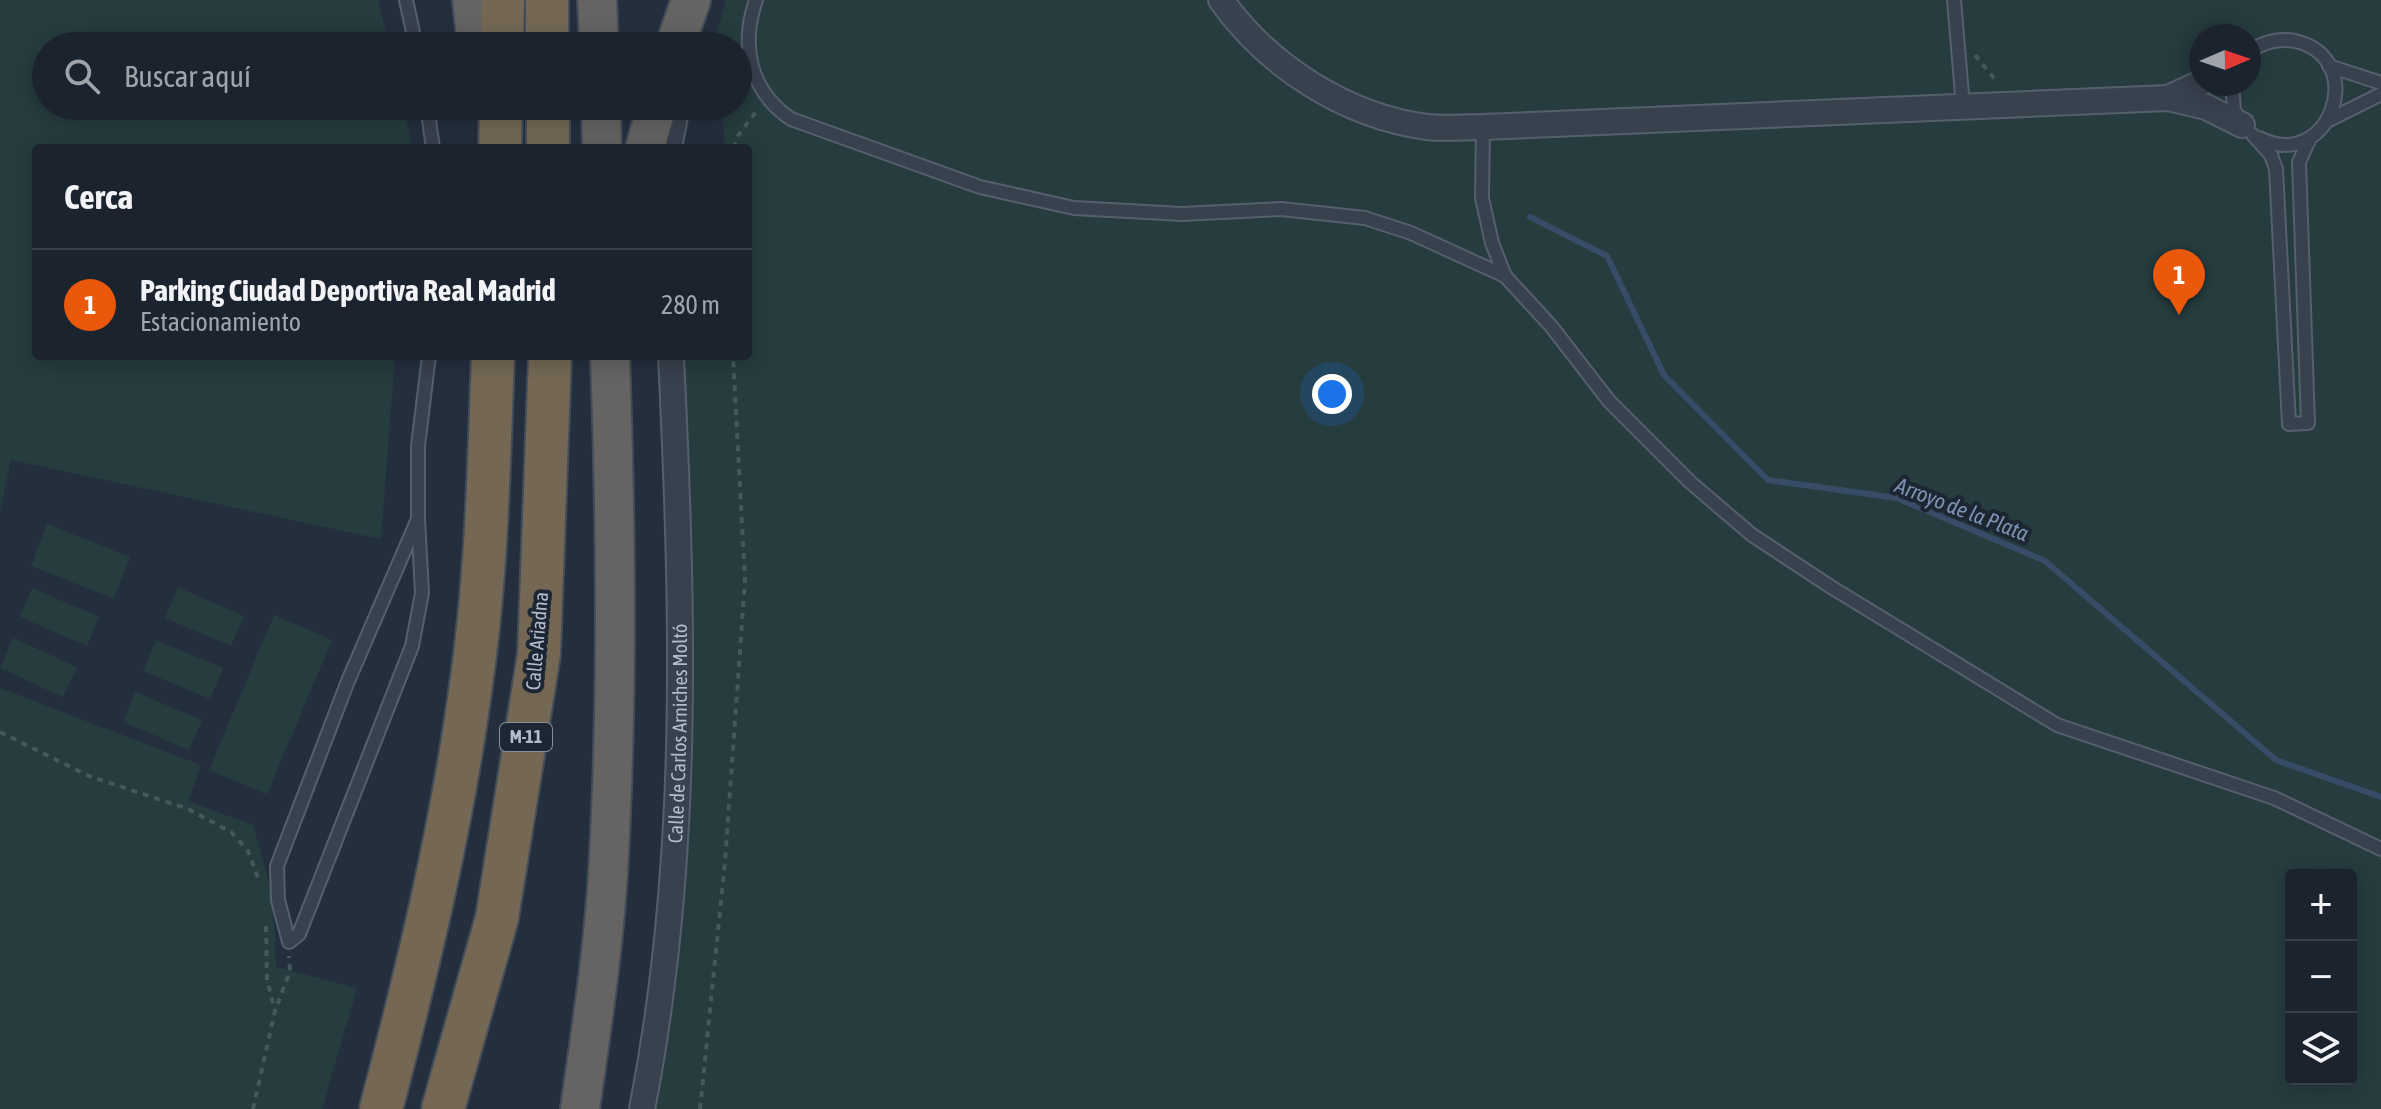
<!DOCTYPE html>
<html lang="es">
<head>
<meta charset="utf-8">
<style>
	body { margin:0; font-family:"Asap Condensed",sans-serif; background:#242b36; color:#f1f3f6 }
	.controls { position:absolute; right:24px; bottom:24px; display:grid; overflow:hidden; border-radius:8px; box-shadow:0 4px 20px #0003 }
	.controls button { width:72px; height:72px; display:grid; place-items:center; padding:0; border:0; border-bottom:2px solid #39404a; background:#1b232e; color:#f1f3f6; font:40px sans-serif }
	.compass { position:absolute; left:2189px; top:24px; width:72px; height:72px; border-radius:50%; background:#1b232e; box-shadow:0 4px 20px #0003; rotate:88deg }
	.you { position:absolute; left:1332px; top:394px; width:28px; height:28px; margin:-20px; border:6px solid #fff; border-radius:50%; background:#1a73e8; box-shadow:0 0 0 12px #1a73e833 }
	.badge { display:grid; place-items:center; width:52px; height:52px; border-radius:50%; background:#ea580c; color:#fff; font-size:26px; font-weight:700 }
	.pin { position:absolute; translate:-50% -66px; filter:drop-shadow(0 2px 4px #0008) }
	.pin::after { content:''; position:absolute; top:42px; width:28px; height:24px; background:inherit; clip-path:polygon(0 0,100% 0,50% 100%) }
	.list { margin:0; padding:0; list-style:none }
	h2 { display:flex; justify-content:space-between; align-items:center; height:104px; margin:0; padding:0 32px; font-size:34px }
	h2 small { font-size:26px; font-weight:400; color:#a0a4aa }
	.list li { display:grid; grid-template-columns:52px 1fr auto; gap:24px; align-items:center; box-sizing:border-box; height:112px; padding:0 32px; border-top:2px solid #39404a }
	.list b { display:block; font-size:30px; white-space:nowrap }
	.list p { margin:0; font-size:26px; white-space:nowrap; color:#a0a4aa }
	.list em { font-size:26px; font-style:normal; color:#a0a4aa }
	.icon { flex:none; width:44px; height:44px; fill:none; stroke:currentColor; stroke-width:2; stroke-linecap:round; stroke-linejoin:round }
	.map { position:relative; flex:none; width:2381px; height:1109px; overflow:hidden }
	.search { position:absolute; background:#1b232e; box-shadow:0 4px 20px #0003; left:32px; top:32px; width:720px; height:88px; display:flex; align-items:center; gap:20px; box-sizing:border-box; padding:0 28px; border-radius:44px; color:#a0a4aa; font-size:30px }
	.panel { position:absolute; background:#1b232e; box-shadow:0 4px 20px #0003; left:32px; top:144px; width:720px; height:216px; border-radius:8px }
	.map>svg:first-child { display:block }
	.green { fill:#263c3f; fill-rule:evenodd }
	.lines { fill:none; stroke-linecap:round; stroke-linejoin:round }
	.stream { stroke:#394c67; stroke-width:6 }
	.service-casing { stroke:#565f6c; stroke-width:16 }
	.minor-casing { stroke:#565f6c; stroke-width:28 }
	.trunk-casing { stroke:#434c59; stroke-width:42 }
	.motorway-casing { stroke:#434c59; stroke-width:46 }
	.path { stroke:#44595c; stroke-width:4; stroke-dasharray:6 6; stroke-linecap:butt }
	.service { stroke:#38414e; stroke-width:12 }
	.minor { stroke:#38414e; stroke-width:24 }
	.trunk { stroke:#656462; stroke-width:38 }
	.motorway { stroke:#746855; stroke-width:42 }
	.labels { text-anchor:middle; stroke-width:8; stroke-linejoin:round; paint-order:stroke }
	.shield { fill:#1d2633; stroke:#878f9c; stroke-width:2 }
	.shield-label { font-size:18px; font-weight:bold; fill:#b4bcc9 }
	.street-label { font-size:20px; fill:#b4bcc9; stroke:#1d2633 }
	.water-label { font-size:22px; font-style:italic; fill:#7c92b1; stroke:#1d2633 }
</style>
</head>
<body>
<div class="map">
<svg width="2381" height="1109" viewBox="0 0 2381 1109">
	<rect width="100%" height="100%" fill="#242f3e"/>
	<path class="green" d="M0 0H378L389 46H46V106H404L412 148H36V356H395L381 539 11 460 0 513Z
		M726 0H2381V1109H654C674 989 689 868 693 746 697 616 688 485 683 356H748V148H720L725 140 720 106H738V46H713ZM2201 36H2249V84H2201ZM2291 875H2351V1079H2291Z
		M47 524 130 557 114 599 31 566Z
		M178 587 244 616 231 646 165 618Z
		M32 588 99 617 87 646 20 617Z
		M274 615 332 640 267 794 209 770Z
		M13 638 77 667 63 697 0 668Z
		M156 640 223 668 210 699 143 671Z
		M0 688 201 765 188 801 253 825 273 896 276 967 357 988 322 1109H0Z
		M135 692 202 720 189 750 123 722Z"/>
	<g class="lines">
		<path class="stream" d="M1530 217 1607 256 1664 375 1768 480 1897 498 2045 561 2276 760 2381 797"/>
		<g class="service-casing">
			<path id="service" d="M406 0 416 46
				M756 0C740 46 750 91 791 119L980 187 1074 208 1182 214 1281 209 1365 218 1411 233 1505 276 1551 326 1609 401 1690 482 1752 535 1831 587 2057 725 2274 798 2381 849
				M1954 0 1963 106
				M2249 53C2261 42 2279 38 2295 41 2370 58 2330 174 2259 138
				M2329 66 2381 83
				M2232 84 2234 110 2240 120
				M427 106 433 148
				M2327 121 2381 94
				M1483 127 1482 198 1492 243 1505 276
				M2253 135 2271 155 2276 169 2289 424 2308 423 2299 162 2310 138
				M418 519 422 593 412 646 299 934 289 942 278 900 277 866 348 681Z
				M418 519V446L429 356"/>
		</g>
		<g class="minor-casing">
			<g id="minor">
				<path d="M1221 0C1268 66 1345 116 1427 127 1445 129 1465 127 1483 127L2168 98 2206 107 2242 125"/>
				<path d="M2168 98 2201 83"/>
				<path d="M669 148 677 106"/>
				<path id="s1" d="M642 1109C691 860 683 608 671 356"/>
			</g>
		</g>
		<g class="trunk-casing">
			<path id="trunk" d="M472 0 477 46
				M597 0 599 46
				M675 46 691 0
				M601 106 602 148
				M645 148 657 106
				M580 1109C592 1025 605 940 609 855 618 689 616 522 610 356"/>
		</g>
		<g class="motorway-casing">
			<path id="motorway" d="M547 0V46
				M502 46 503 0
				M548 106V148
				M500 148 501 106
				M381 1109C419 964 454 819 473 670 487 566 489 461 493 356
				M443 1109 497 918 539 654 550 356"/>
		</g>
		<path class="path" d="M1975 55 1998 83
			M734 148 737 137 758 109
			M0 732 89 776 188 809 231 832 248 851 260 883
			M266 926 267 980 275 1011
			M253 1109 275 1011 290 971 289 956
			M700 1109 725 862 745 580 733 356"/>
		<use href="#service" class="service"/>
		<use href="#minor" class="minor"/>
		<use href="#trunk" class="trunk"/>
		<use href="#motorway" class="motorway"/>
	</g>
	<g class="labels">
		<rect class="shield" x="500" y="723" width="52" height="28" rx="6"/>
		<g class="shield-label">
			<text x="526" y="743">M-11</text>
		</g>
		<g class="street-label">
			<text transform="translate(537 641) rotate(-85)" y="7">Calle Ariadna</text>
			<text dy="7" stroke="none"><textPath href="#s1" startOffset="378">Calle de Carlos Arniches Moltó</textPath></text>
		</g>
		<g class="water-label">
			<text transform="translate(1962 509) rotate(21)" y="8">Arroyo de la Plata</text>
		</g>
	</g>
</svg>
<div class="controls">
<button>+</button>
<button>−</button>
<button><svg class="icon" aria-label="layers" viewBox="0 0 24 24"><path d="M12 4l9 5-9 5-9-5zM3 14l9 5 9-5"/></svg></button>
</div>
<svg class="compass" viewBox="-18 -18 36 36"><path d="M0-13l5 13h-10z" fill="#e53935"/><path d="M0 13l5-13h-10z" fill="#a0a4aa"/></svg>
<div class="you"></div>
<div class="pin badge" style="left:2179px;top:315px">1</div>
<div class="search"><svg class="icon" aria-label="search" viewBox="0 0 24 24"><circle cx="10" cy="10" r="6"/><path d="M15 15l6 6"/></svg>Buscar aquí</div>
<section class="panel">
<h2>Cerca<small></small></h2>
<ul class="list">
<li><span class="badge">1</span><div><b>Parking Ciudad Deportiva Real Madrid</b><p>Estacionamiento</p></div><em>280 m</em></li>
</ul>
</section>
</div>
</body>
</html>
